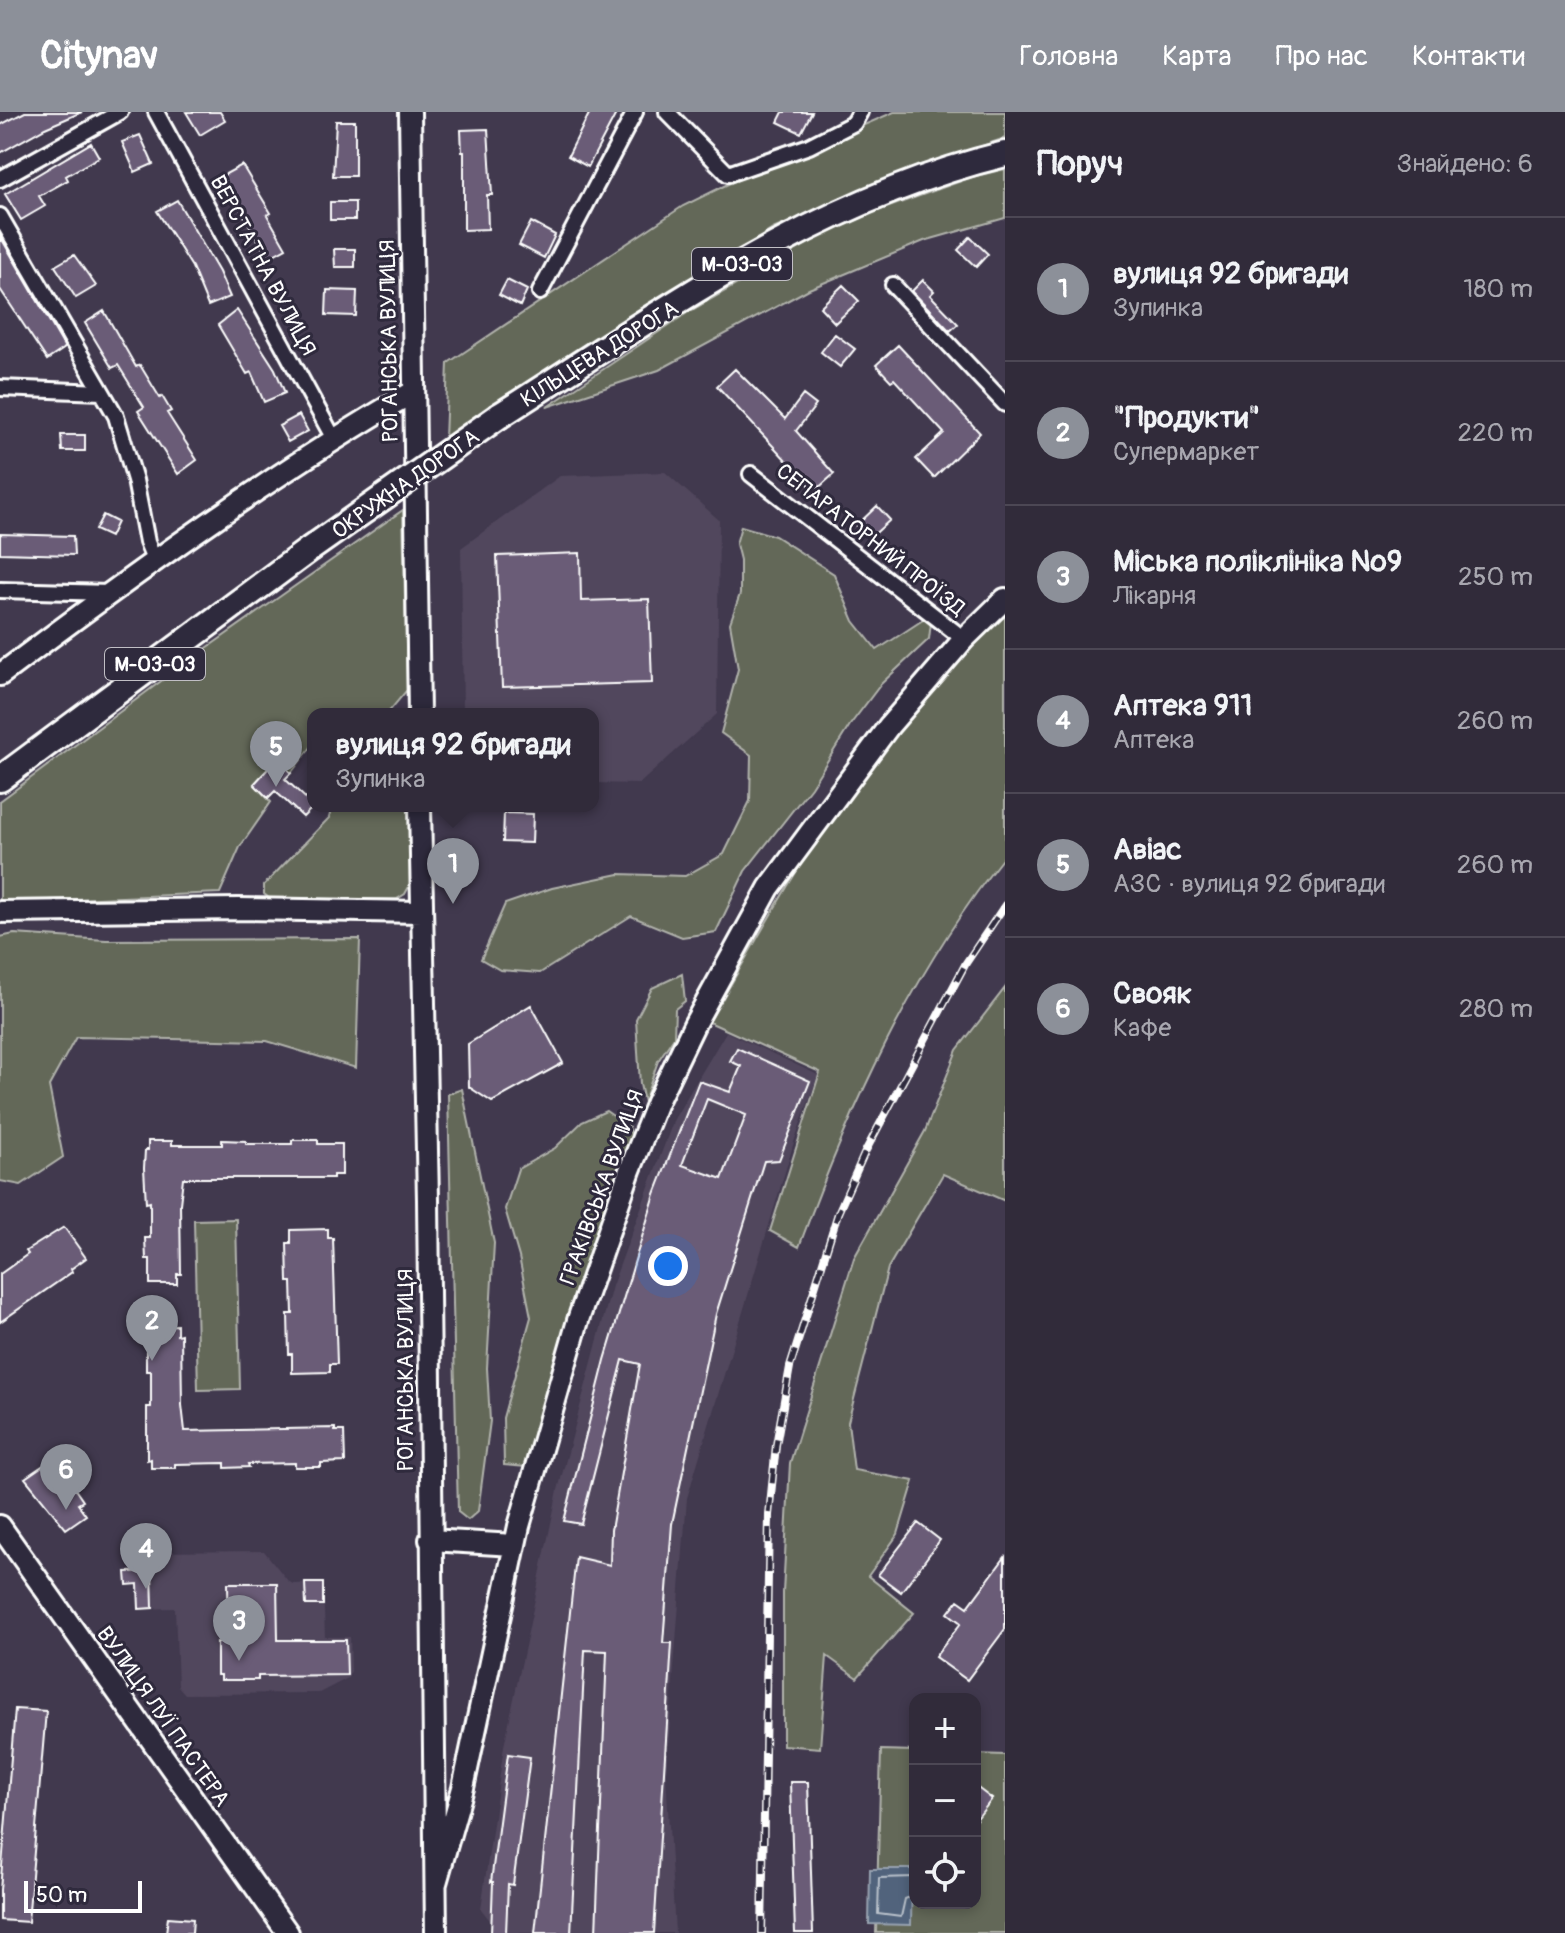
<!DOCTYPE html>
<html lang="uk">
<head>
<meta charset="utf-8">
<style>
	body { margin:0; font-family:Pangolin,sans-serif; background:#393342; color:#f1f3f6 }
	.controls { position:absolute; right:24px; bottom:24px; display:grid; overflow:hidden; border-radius:16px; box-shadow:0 4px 12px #0003 }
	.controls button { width:72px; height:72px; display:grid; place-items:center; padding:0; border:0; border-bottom:2px solid #4c4754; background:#312b3a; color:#f1f3f6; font:40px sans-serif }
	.scale { position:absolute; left:24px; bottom:20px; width:118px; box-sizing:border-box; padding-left:8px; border:4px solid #fff; border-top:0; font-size:22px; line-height:28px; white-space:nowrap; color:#fff; -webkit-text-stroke:6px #2f2a3d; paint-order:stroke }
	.you { position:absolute; left:668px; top:1154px; width:28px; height:28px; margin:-20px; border:6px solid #fff; border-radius:50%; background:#1a73e8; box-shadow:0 0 0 12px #1a73e833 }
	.badge { display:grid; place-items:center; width:52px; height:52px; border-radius:50%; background:#8c9099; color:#fff; font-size:26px; font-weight:700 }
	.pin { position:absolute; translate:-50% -66px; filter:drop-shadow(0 2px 4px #0008) }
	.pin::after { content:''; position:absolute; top:42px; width:28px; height:24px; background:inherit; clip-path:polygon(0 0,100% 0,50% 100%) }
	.popup { position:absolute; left:307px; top:596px; width:292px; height:104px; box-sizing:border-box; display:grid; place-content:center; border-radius:16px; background:#312b3a; filter:drop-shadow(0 2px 6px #0005); font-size:26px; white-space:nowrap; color:#a8a7af }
	.popup b { font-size:30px; color:#f1f3f6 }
	.popup::after { content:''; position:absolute; left:50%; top:100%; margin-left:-16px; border:16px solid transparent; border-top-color:#312b3a }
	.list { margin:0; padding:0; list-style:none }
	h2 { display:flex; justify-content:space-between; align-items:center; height:104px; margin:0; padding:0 32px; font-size:34px }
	h2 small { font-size:26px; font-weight:400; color:#a8a7af }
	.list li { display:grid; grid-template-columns:52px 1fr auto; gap:24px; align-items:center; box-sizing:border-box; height:144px; padding:0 32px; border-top:2px solid #4c4754 }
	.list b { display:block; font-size:30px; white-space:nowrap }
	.list p { margin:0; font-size:26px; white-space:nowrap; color:#a8a7af }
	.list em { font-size:26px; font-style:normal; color:#a8a7af }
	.icon { flex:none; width:44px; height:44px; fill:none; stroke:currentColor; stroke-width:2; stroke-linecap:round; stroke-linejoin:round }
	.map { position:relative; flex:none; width:1005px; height:1821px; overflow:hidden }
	header { display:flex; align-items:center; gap:48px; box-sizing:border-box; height:112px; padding:0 40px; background:#8c9099; color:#fff }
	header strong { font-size:38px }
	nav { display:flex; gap:44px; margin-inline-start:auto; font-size:28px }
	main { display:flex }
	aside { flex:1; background:#312b3a }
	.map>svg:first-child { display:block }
	.built { fill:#51475d }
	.green { fill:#636759; stroke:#b1b3ac; stroke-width:2 }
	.water { fill:#51647c; stroke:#97a2b0; stroke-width:2 }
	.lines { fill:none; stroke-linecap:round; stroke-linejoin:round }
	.shore { stroke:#b9c1cb; stroke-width:2 }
	.building { fill:#6a5b77; stroke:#fff; stroke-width:2; fill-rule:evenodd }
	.street-casing { stroke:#fff; stroke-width:20 }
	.secondary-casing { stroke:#fff; stroke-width:26 }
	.highway-casing { stroke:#fff; stroke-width:30 }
	.street { stroke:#2f2a3d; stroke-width:14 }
	.secondary { stroke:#2f2a3d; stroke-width:20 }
	.highway { stroke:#2f2a3d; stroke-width:24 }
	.rail-casing { stroke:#fff; stroke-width:8 }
	.rail { stroke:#2f2a3d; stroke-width:5; stroke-dasharray:15; stroke-linecap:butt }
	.highway-bridge-casing { stroke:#fff; stroke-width:30; stroke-linecap:butt }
	.highway-bridge { stroke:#2f2a3d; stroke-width:24 }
	.labels { text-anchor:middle; stroke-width:6; stroke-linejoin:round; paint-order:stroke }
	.shield { fill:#2f2a3d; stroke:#c1bfc5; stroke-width:2 }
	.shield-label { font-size:20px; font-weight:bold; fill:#fff }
	.street-label { font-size:22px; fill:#fff; stroke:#2f2a3d }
</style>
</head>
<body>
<header>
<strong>Citynav</strong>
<nav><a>Головна</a><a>Карта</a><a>Про нас</a><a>Контакти</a></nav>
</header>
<main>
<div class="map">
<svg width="1005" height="1821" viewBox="0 0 1005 1821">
	<rect width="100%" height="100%" fill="#41394e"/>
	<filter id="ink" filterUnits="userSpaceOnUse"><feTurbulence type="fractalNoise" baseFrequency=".0125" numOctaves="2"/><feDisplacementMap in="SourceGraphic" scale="16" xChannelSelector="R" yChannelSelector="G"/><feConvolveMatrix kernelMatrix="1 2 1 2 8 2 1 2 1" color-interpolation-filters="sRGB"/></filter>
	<g filter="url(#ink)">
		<path class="built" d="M665 360 719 408 717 602 639 672 593 671V602H463L461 436 560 364Z
			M726 920 818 963 794 1030 687 1386 666 1661 675 1821H500L481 1797 504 1634 558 1378 612 1174 674 1007Z
			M264 1439 288 1469 293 1472 323 1471 325 1525H350L351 1559 348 1566 319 1581 185 1582 178 1574 175 1496 139 1497 135 1445 151 1440Z"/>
		<path class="green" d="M894 0H1005V26L916 57 773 117 445 327 448 251 683 94 728 72Z
			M1005 57V106L924 129 809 177 659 258 547 295 687 201 819 125 872 101 972 65Z
			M403 398 407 578 387 602H313L312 634 291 661 277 647 254 672 271 690 240 735 220 781 0 790V689L184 552Z
			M741 414 775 424 834 462 854 509 877 538 932 502 929 527 881 572 850 613 811 675 745 759 716 820 682 825 631 804 540 861 500 858 481 847 505 792 552 776 619 762 685 764 724 742 750 689 751 643 721 621 738 557 730 511 740 482V448L736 432Z
			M1005 494V743C912 860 850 996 799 1135L770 1119 820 960 709 910C752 837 792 761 841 691 891 621 948 558 1005 494Z
			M332 694H409L411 771 405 782 397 787 273 789 264 782V773L329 706Z
			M14 822 106 828 360 827 356 956 267 929 76 925 49 974 63 1045 21 1073 0 1069V825Z
			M682 862 685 889 675 897 674 925 658 949 644 990 640 972 636 907 652 876Z
			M1005 876V1089L943 1062 888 1156 848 1310 854 1358 914 1369 898 1422 868 1464 914 1501 857 1566 827 1544 820 1636 783 1633V1481L790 1351 854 1146 925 1019 957 938Z
			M462 977 494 1131 487 1256 490 1309 478 1399 468 1408 458 1400 448 982Z
			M606 999 629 1015 632 1026 570 1200 526 1355 504 1353 503 1306 531 1205 519 1145 505 1097 518 1057 555 1036 582 1010Z
			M236 1107 240 1277 198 1278 194 1108Z
			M881 1638 915 1639V1791H975V1642L1005 1643V1821H876Z"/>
		<path class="water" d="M870 1757H912L911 1813 869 1812Z"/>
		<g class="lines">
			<path class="shore" d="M915 1765 879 1766 878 1802 901 1805 905 1787 915 1783"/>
		</g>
		<path class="building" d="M25 0H82L45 16 0 41V13Z
			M186 0H220L225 8 200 23Z
			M590 0H617L588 55 568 44Z
			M783 0H812L801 21 778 10Z
			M336 9H355V64H333Z
			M488 17 492 83H487L488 117 464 118V40H462L461 18Z
			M140 23 153 52 135 60 122 30Z
			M91 31 99 45 66 64 68 68 39 84 45 94 21 108 5 82Z
			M242 53 271 101 267 103 286 136 268 146 222 64Z
			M177 88 219 160 230 185 208 194 192 155 157 99Z
			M330 90H355V108H330Z
			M531 110 555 123 544 146 519 133Z
			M0 124 65 236 47 248 0 177Z
			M970 125 988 142 976 155 958 138Z
			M334 137H355V155H335Z
			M74 143 96 174 76 186 55 154Z
			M507 168 527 178 520 194 499 183Z
			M923 168 934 179 930 183 958 212 950 219 912 179Z
			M843 173 859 189 835 211 820 195Z
			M327 178 357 179 356 204 326 203Z
			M237 198 275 257 285 281 264 290 251 260 247 262 218 213Z
			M104 199 136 255 140 253 160 286 162 284 171 299 167 301 197 348 178 362 138 299 144 295 118 253 112 256 85 211Z
			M835 222 855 237 840 255 821 240Z
			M898 233 980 321 934 366 916 347 944 321 894 267 891 269 876 253Z
			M735 257 785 307 803 283 816 293 796 319 834 362 815 379 717 274Z
			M299 303 308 319 288 330 279 314Z
			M61 323H85V339H62Z
			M877 394 890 408 869 427 856 414Z
			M103 403 117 410 110 425 95 418Z
			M0 422 73 424 74 443 0 441Z
			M580 441 581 489 649 487 652 571 502 575 497 444Z
			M277 647 291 661 285 667 314 694 303 705 275 679 268 686 254 672Z
			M504 701 533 702 532 731 503 730Z
			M531 893 563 951 492 990 469 975 468 932Z
			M737 936 810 969 779 1048 764 1049 716 1202 672 1412 663 1531H672L654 1821H596L607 1539 585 1538 571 1821H535L576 1445 610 1453 611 1418 640 1252 623 1248 581 1412 564 1409 605 1248 655 1082 699 969 730 980 741 954 730 949ZM707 987 746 1003 722 1067 682 1053Z
			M222 1028 246 1029V1032H292V1028H318V1032H342V1063H333V1066H183L180 1092 181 1162H177V1172H150V1147H146L145 1126H150V1090L146 1091 144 1056 145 1038H148V1029H172V1033H222Z
			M64 1115 86 1146 71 1157 72 1160 0 1210V1162L28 1142 26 1139Z
			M328 1117V1126H333L337 1252H330V1260L292 1261V1242H289L288 1202H293L292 1170H288L287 1131H291V1118Z
			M177 1213V1223L181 1222 182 1293 185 1319 335 1316V1319H344L345 1350 321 1351V1355H295V1351L248 1352 249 1355 225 1356V1351L175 1352V1356H151V1347L147 1348V1295H151V1259H146V1239H150L149 1214Z
			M60 1342 74 1362 68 1367 83 1389 78 1392 86 1403 66 1417 25 1366Z
			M918 1411 940 1428 901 1480 878 1463Z
			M1005 1445V1517L967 1568 935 1545 961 1511 948 1501 958 1488 968 1495Z
			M152 1459 153 1496 139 1497 138 1472 127 1473 126 1460Z
			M228 1471H277L278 1528H346L347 1563 258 1564V1568H221V1563H217V1530H229Z
			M305 1471H323V1493H306Z
			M15 1597 46 1599 28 1810 0 1808V1778Z
			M508 1642 530 1645 513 1773 508 1772 506 1821H491L493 1770H491Z
			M790 1670H808L813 1821H795Z
			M975 1674 992 1687 975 1709Z
			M168 1805 193 1807 192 1821H166Z"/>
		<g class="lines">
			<g class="street-casing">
				<path id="street" d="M156 0 334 327
					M667 0 728 62 809 34 854 11 860 0
					M0 67 120 0
					M0 104 116 304 135 368 147 430 155 450
					M893 173 1005 292
					M540 180 635 0
					M0 276 102 280
					M751 362 964 527
					M0 478 109 481"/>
			</g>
			<g class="secondary-casing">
				<path id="secondary" d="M410 0 419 602
					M0 563C133 463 269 364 413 280
					M420 694 428 1088 436 1821
					M0 800 239 797 422 800
					M0 1414 288 1821
					M430 1428 514 1433
					M436 1771 463 1676 519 1414 579 1205 630 1058 657 990 695 911 769 776 889 614 964 527 1005 487"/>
			</g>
			<g class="highway-casing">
				<path id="highway" d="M499 304C661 201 815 88 1005 42
					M0 667 310 437"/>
			</g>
			<use href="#street" class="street"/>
			<use href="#secondary" class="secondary"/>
			<use href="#highway" class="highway"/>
			<g class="rail-casing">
				<path id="rail" d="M762 1821 769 1403 776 1333 790 1255 838 1101 865 1040 966 851 1005 793"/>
			</g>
			<use href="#rail" class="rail"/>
			<g class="highway-bridge-casing">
				<path id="highway-bridge" d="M310 437 499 304"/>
			</g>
			<use href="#highway-bridge" class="highway-bridge"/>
		</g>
	</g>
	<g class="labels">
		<g class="shield">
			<rect x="692" y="136" width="100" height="32" rx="6"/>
			<rect x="105" y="536" width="100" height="32" rx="6"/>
		</g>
		<g class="shield-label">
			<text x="742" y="159">М-03-03</text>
			<text x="155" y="559">М-03-03</text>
		</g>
		<g class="street-label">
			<text transform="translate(264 153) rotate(62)" y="8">ВЕРСТАТНА ВУЛИЦЯ</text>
			<text transform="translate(388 229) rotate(-91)" y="8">РОГАНСЬКА ВУЛИЦЯ</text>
			<text transform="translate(599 241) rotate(-32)" y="8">КІЛЬЦЕВА ДОРОГА</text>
			<text transform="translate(405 371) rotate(-35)" y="8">ОКРУЖНА ДОРОГА</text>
			<text transform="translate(871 427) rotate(38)" y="8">СЕПАРАТОРНИЙ ПРОЇЗД</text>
			<text transform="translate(601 1075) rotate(-70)" y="8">ГРАКІВСЬКА ВУЛИЦЯ</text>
			<text transform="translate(405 1258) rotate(-90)" y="8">РОГАНСЬКА ВУЛИЦЯ</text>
			<text transform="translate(164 1604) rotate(55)" y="8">ВУЛИЦЯ ЛУЇ ПАСТЕРА</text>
		</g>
	</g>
</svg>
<div class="controls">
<button>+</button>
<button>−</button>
<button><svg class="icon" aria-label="locate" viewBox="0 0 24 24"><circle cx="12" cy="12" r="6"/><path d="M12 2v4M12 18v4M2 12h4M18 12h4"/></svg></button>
</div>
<div class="scale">50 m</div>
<div class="you"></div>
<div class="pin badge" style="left:453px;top:792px">1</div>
<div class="popup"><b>вулиця 92 бригади</b>Зупинка</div>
<div class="pin badge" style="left:152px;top:1249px">2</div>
<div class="pin badge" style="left:239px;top:1549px">3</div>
<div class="pin badge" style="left:146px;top:1477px">4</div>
<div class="pin badge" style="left:276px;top:675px">5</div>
<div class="pin badge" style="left:66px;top:1398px">6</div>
</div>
<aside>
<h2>Поруч<small>Знайдено: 6</small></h2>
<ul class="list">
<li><span class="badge">1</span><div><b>вулиця 92 бригади</b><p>Зупинка</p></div><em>180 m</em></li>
<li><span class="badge">2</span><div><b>&quot;Продукти&quot;</b><p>Супермаркет</p></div><em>220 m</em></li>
<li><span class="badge">3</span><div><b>Міська поліклініка №9</b><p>Лікарня</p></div><em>250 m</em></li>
<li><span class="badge">4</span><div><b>Аптека 911</b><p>Аптека</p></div><em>260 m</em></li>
<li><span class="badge">5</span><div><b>Авіас</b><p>АЗС · вулиця 92 бригади</p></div><em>260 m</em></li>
<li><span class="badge">6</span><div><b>Свояк</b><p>Кафе</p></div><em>280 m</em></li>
</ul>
</aside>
</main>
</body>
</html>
